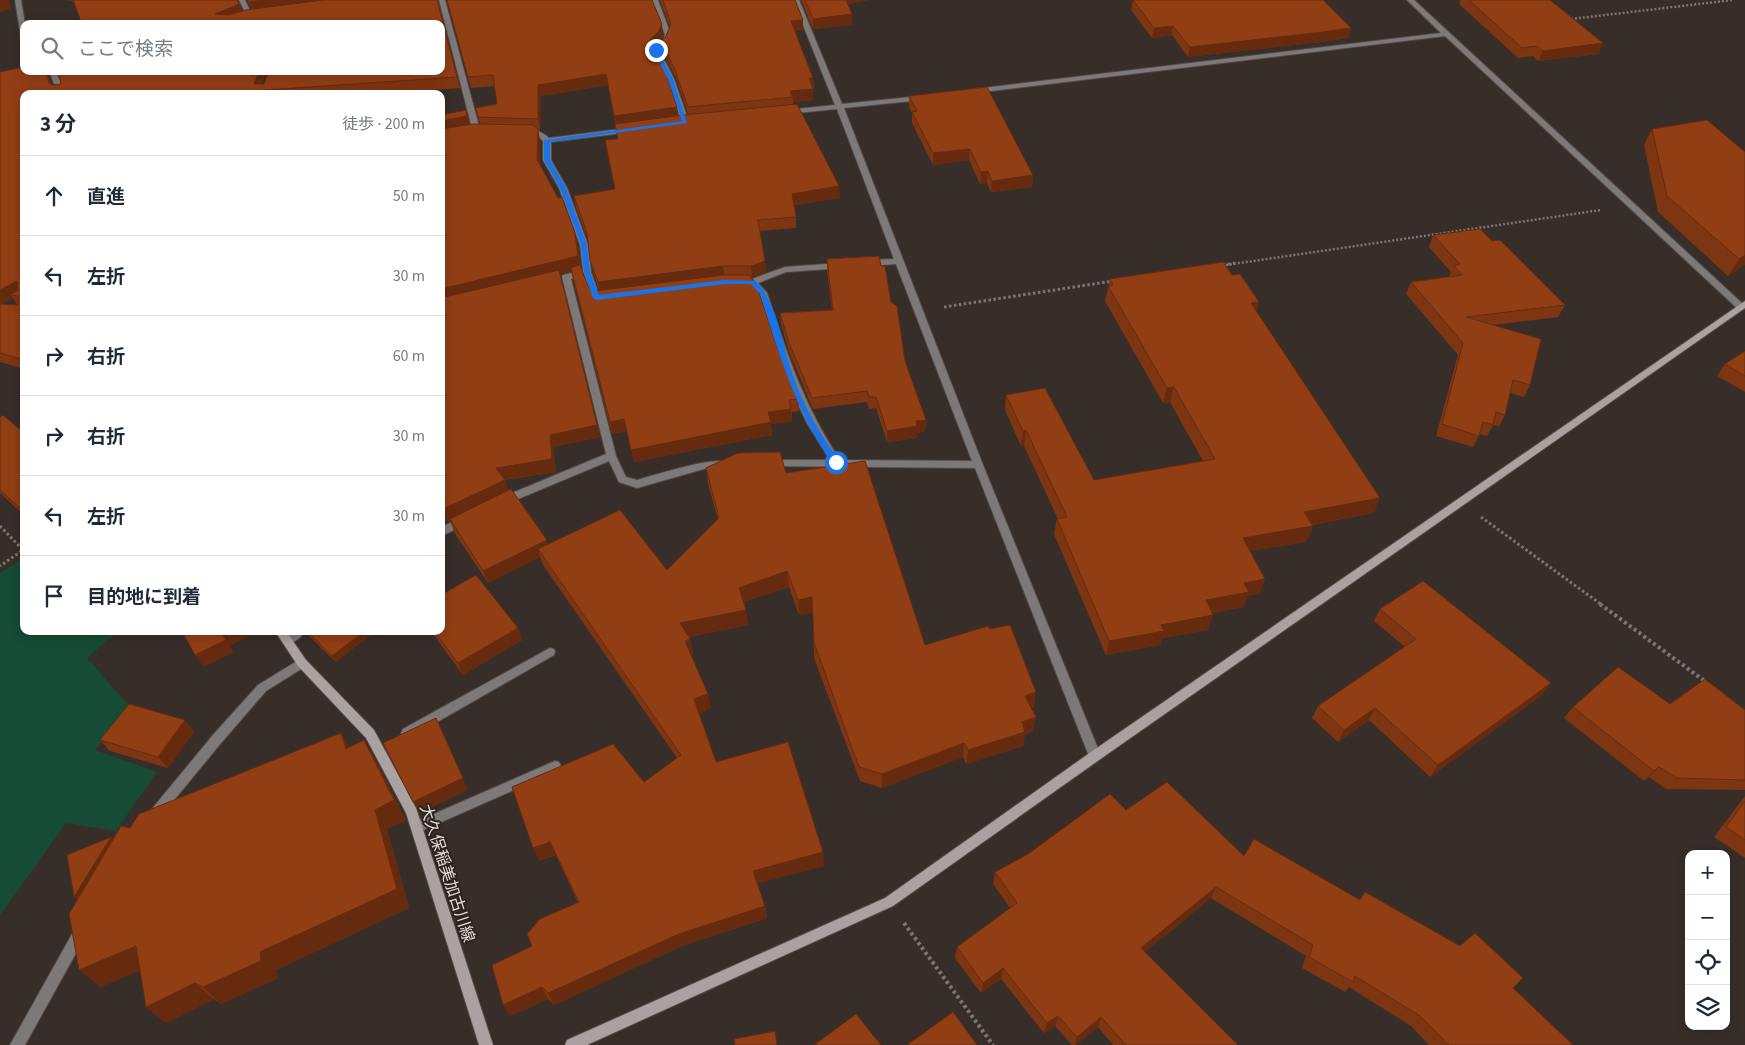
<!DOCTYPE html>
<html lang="ja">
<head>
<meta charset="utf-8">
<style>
	body { margin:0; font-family:"Source Sans 3","Noto Sans JP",sans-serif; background:#f2f2f3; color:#1f2937 }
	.controls { position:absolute; right:15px; bottom:15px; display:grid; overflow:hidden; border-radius:10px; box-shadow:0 2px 12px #0003 }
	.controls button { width:45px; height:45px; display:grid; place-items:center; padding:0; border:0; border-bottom:1px solid #e0e1e3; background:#fff; color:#1f2937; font:25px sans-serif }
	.stop { position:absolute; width:15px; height:15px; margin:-11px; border:4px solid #1a73e8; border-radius:50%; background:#fff }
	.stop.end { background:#1a73e8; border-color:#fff; box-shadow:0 1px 5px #0008 }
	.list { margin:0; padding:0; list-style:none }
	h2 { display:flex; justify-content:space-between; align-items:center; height:65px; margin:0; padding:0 20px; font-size:21px }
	h2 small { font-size:16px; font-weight:400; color:#747a83 }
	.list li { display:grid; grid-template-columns:32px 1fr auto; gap:15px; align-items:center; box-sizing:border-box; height:80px; padding:0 20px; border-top:1px solid #e0e1e3 }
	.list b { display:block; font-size:19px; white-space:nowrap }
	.list em { font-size:16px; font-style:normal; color:#747a83 }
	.icon { flex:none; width:28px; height:28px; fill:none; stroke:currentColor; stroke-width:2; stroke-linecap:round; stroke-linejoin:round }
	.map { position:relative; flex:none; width:1745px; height:1045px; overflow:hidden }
	.search { position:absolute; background:#fff; box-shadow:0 2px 12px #0003; left:20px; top:20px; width:425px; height:55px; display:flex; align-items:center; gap:12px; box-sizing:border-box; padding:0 18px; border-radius:10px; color:#747a83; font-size:19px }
	.panel { position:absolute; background:#fff; box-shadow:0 2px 12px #0003; left:20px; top:90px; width:425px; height:545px; border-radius:10px }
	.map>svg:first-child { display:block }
	.green { fill:#164b35 }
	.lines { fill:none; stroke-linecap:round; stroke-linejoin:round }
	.lane-casing { stroke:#534a46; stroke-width:2 }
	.street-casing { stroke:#534a46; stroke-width:2 }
	.secondary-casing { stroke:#534a46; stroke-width:2 }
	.path-far2 { stroke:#7e7673; stroke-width:2.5; stroke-dasharray:2 2; stroke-linecap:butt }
	.path-far1 { stroke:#7e7673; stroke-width:3; stroke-dasharray:2.5 2.5; stroke-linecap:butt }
	.path { stroke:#7e7673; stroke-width:4; stroke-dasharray:3 3; stroke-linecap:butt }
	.lane { fill:#7e7979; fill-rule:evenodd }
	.street { fill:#7e7979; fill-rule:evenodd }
	.secondary { fill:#aaa1a1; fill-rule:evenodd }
	.wall { fill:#7e3512; fill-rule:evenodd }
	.shaded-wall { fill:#662b0f }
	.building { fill:#923e15; stroke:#662b0f }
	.route { fill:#1a73e8 }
	.labels { text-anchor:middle; stroke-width:4; stroke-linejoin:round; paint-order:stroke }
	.near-street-label { font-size:16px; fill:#e3dddb; stroke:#2d2420 }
</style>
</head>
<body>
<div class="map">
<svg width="1745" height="1045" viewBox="0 0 1745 1045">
	<rect width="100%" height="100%" fill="#372e2a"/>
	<path class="green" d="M24 557V631H114L116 633 87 658 130 707 95 750 157 772 116 831 66 823 0 915V573Z"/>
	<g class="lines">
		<g class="lane-casing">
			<path id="lane" d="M550 648 554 649 555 652 554 655 411 737 407 738 403 737 401 733 403 729Z
				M555 761 559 762 561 766 559 770 421 831 417 833 413 831 411 827 413 823Z"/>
		</g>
		<g class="street-casing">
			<path id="street" d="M15 0H21L25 24H24V39L21 37Z
				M239 0H245L253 17 252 18H248Z
				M439 0H445L480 130H485V134H477L473 132Z
				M652 0H658L671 35 666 46 660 51 674 79 689 122 688 124 681 122 668 79 653 50 661 44 665 35Z
				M793 0H799L842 104 921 96 925 98 921 100 844 108 983 465 1101 756 1099 760 1095 761 1091 760 1089 756 975 468 770 466 765 463 770 460H830L807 423 797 402 780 359 759 294 751 285H742L738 282 742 279H752L785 267 840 263 844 266 843 268 786 272 758 283 767 293C787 354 804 406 840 460L972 461 896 264 869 266 865 263 869 260 894 259 837 109 787 114 783 112 787 110 835 105Z
				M1407 0H1414L1744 305V309H1738L1445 36 975 93 972 91 975 89 1441 33Z
				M49 71H56L65 94H58Z
				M628 128H631V132L551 142V160L567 188 588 245 591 272 599 295H604L605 297 601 300H593L584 275 571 279 616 456 626 477 637 480C653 476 721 453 731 464L726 467H711L637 488 619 482 609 461 506 504H500L498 501 500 498 606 454 562 277 563 275 583 270 580 245 559 188 543 160V141L537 135H526L522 133C531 127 541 131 549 138Z
				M463 517 468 521 467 524 441 536V527Z
				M291 631H305C301 638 291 646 283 643L282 640 283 637Z
				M302 658 306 660 307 663 306 666 266 691 221 743 160 817 156 818 152 817 150 813 152 809 213 735 258 685Z
				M81 925 86 927 87 931 86 935 25 1045H10L76 927Z"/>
		</g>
		<g class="secondary-casing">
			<path id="secondary" d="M1745 301V308L1099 760 893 906 587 1045H565L567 1040 885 898 1091 752Z
				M275 631H286L306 660 374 730 416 808 493 1045H479L406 813 366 738 298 666Z"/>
		</g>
		<path class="path-far2" d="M1571 19 1733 0
			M1226 265 1601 210"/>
		<path class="path-far1" d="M1223 265 1235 263
			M944 307 1113 281
			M1481 517 1602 605
			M0 526 23 550 0 566"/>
		<path class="path" d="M1600 604 1706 682
			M904 923 993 1045"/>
		<use href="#lane" class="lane"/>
		<use href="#street" class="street"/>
		<use href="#secondary" class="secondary"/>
	</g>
	<path class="wall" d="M69 0H238L242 11 252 10 247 0H438L460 88 378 94H24V369L0 362V72L48 74 52 84 59 85 61 82 57 71H441L73 0 70 1ZM268 72 264 84H262L265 75ZM13 298 17 305 2 304Z
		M447 0 663 35 659 43 654 48 678 116 688 114 676 78 662 51 661 41 666 36 670 27 660 0H795L803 20V30L795 31 813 78 814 89H813V100L793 102V105L840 198 794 205 796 217V228L760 231 766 272 751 277 777 347 799 399V411L792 412V421L771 424 772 435 634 462 627 431 612 434 571 271 560 274 600 437 553 447 556 472 504 480 508 491 548 544 667 570 718 520 708 484 706 468 786 473 925 645 1034 707 1031 708 1033 731 1025 735 1023 746 966 764 963 757 882 788 860 781 814 658 813 612 799 615 789 587 743 602 748 625 689 637 690 639 693 654 691 655 711 708 699 713 716 762 824 866 757 883 765 906 767 918 682 946 554 1005 548 999 510 1016 532 946 578 903 556 855 539 861 677 758 543 565 540 557 488 583 454 532 450 520 466 110 470 124H480L476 108 497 104 495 86 471 88ZM608 85 618 139 615 189 574 196 576 208 588 240 590 260 593 272 599 290 594 291 588 286 581 267 578 245 540 165V141L538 130H540L541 96Z
		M801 0H869L848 4 852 14V25L813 29Z
		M1133 0 1351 28 1348 38 1321 42 1188 57 1172 35 1152 38 1131 10Z
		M1460 0H1550L1603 43 1598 54 1538 61 1533 56 1518 58 1459 4Z
		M909 96 1033 175 1032 187 991 192 987 183 980 184 969 160 933 165 912 123V113L909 107Z
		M1652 129 1745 152V264L1728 276 1658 212 1644 145Z
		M1433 235 1492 241 1565 305 1558 317 1493 325 1530 385 1524 397 1510 393 1505 415 1499 426 1493 425 1487 436 1480 434 1473 447 1436 436 1458 355 1406 294 1411 282 1449 277 1451 272 1429 247Z
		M827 259 881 266 891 302 905 361 926 420 925 431 917 433V438L887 442 876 408 869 409 867 402 813 409 789 352 781 324 780 313 832 310 827 271Z
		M1232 275 1259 302 1256 311 1380 498 1373 513 1312 525 1313 526 1306 542 1250 551 1265 579 1259 594 1247 596 1243 607 1212 613 1208 630 1162 638 1160 645 1106 655 1054 534 1057 519H1058L1024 446H1021L1005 410 1006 395 1094 480 1203 461 1170 402 1163 403 1105 301 1110 279Z
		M1745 351V392L1717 376 1725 364Z
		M0 417 24 433V515L0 493Z
		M1380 609 1542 695 1430 777 1369 720 1338 742 1312 718 1318 706 1405 647 1374 621Z
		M518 628 522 640 463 675 431 631Z
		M306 631H371L372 634 336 662 309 636Z
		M1670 704 1745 710V790L1666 789 1649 777 1644 781 1564 718 1573 707Z
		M194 732 168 768 110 751 100 740Z
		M364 740 376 761 406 820 387 829 409 908 276 970 278 978 221 1004 214 999 166 1023 146 1007 140 970 100 987 114 839 130 828 349 747Z
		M1745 796V858L1714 837Z
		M1126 810 1359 900 1365 892 1513 988 1573 1045H1429L1411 1026 1349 987 1345 992 1302 968 1306 956 1211 898 1145 952 1238 1045H1113L1098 1027 1076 1045H1072L1055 1026 1044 1033 1001 979 981 993 955 958 957 947 1010 908 993 884 995 872Z"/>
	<path class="shaded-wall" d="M0 0H9L11 9 0 12Z
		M267 0H349L253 13 249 2Z
		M844 0H869L844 5Z
		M239 4 243 15 221 24 215 14Z
		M852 14V25L813 29V19Z
		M803 20V30L792 32 791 21Z
		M662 24 663 35 659 43 651 51 650 40Z
		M1173 26 1172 35 1152 38 1154 28Z
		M1351 28 1348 38 1321 42 1188 57 1190 47Z
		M1603 43 1598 54 1538 61 1543 51Z
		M45 71H47L48 74 56 94 50 84Z
		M259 71H270L265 75 260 90 254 84Z
		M606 74 608 85 541 96 540 130 538 119V85Z
		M809 78H813V100L793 102V97L790 91Z
		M677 107 679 118 616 127 614 116Z
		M467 116 471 129 441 134V121Z
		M538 129 540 141V171L537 159Z
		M970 149 969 160 933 165V153Z
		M988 171 987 183 980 184 981 172Z
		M1033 175 1032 187 991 192 992 181Z
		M839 186 840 198 792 205V194Z
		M575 233 578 245 581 269 441 302V289Z
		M1745 255V264L1728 276 1739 259Z
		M765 261 766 272 752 277 751 266Z
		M723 266 725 277 600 293 598 282Z
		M17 281 24 291 10 295 13 298 0 305V290Z
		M1259 302 1254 317 1251 303Z
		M1174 387 1170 402 1163 403 1167 388Z
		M791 409 792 421 771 424 772 435 634 462 631 450 768 412Z
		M624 419 627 431 612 434 610 422Z
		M926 420 925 431 917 433V438L887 442V431L916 421Z
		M597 425 600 437 553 447 556 472 500 480 496 468 550 435Z
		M1026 430 1024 446H1021L1023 431Z
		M505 480 509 492 441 525V510Z
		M1380 498 1373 513 1298 527 1304 512Z
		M1313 526 1306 542 1238 553 1243 538Z
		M547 540 551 552 538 549 540 557 488 583 483 571Z
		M787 571 789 587 741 603 739 588Z
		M1265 579 1259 594 1247 596 1243 607 1201 615 1206 600 1244 583Z
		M812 597 813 612 799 615 798 600Z
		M746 610 748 625 683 638 680 623Z
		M1213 615 1208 630 1162 638 1160 645 1106 655 1109 641 1161 625Z
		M518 628 522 640 463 675 458 663Z
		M227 631H251L252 634 230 646 234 652 204 667 195 655 222 634Z
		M365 631H371L372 634 336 662 332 656Z
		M690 639 693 654 688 656 685 641Z
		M1551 683 1542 695 1430 777 1438 765Z
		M1036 692 1034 707 1023 711 1025 696Z
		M708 694 711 708 697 714 694 699Z
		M1375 708 1369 720 1338 742 1344 730Z
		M1036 717 1033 731 1025 735 1023 746 966 764 968 750 1022 722Z
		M436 718 468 790 420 813 413 802Z
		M185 720 194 732 168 768 158 757Z
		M341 733 353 753 346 749Z
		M364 740 376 761 406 820 387 829 409 908 276 970 278 978 221 1004 203 987 260 952 375 810Z
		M964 743 963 757 882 788V774Z
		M1659 767 1649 777 1644 781 1654 771Z
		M111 837 122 848 86 907 74 897Z
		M550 842 556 855 539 861 533 848Z
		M823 852 824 866 756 884 753 871Z
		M1216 887 1211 898 1136 959 1141 948Z
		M765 906 767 918 682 946 554 1005 548 993 679 934Z
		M136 946 156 964 100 987 79 970Z
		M1003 968 1001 979 981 993 983 983Z
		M195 983 214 999 166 1023 146 1007Z
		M542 987 548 999 510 1016 503 1005Z
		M1058 1016 1055 1026 1044 1033 1047 1023Z
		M1101 1017 1098 1027 1076 1045H1075L1077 1037Z"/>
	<path class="building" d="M73 0H237L239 4 215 14 228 15 246 10 323 0H437L457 77 251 91V94H24V360L0 353V304L18 305V296L10 295 18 290 17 281 0 290V72L24 67V71H45L50 84 59 85 61 82 57 71H259L254 84H264L269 71H441V24H82Z
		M248 0H267L249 2Z
		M447 0H652L662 24 658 32 650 40 665 69 677 107 614 116 606 74 538 85V119L478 117 476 108 497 104 493 75 468 77Z
		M663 0H795L803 20 791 21 813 78H809L813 89 790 91 793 97 688 107 674 68 661 41 666 36 671 24Z
		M805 0H846L852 14 813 19Z
		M1133 0H1323L1351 28 1323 32 1190 47 1173 26 1154 28Z
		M1469 0H1550L1603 43 1543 51 1537 46 1522 48Z
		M987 87 1033 175 992 181 988 171 981 172 970 149 933 153 912 112 917 111 909 96Z
		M797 104 839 186 792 194 796 217 758 220 765 261 751 266H723L598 282 590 260 587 233 574 196 615 189 605 140 618 139 615 124 684 115Z
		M466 110 467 116 441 121V115Z
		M1707 120 1745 152V255L1739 259 1667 196 1652 129Z
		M474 124 533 125 538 129 537 159 558 198 562 197 575 233 578 256 441 289V129Z
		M1480 229 1492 241 1500 240 1565 305 1466 317 1541 339 1530 385 1513 380 1505 415 1496 412 1493 425 1483 422 1479 436 1442 424 1463 343 1411 282 1462 275 1454 266 1460 264 1433 235Z
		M879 256 881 266H885L891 302 897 306 905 361 926 420 916 421 917 426 887 431 876 397H869L867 391 812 398 788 340 780 313 833 310 827 259Z
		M1223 262 1232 275 1240 274 1259 302 1251 303 1380 498 1304 512 1313 526 1243 538 1265 579 1244 583 1249 592 1206 600 1213 615 1161 625 1164 631 1109 641 1057 519 1067 517 1026 430 1023 431 1006 395 1045 388 1094 480 1215 459 1174 387 1167 388 1108 286 1113 285 1110 279Z
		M580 265 588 286 594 291 724 275H749L756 283 777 347 799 399 789 400 791 409 768 412 771 422 631 450 624 419 610 422 571 268Z
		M559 270 597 425 550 435 552 459 496 468 505 480 441 510V298Z
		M1745 351V376L1725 364Z
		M3 415 24 433V512L0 490V417Z
		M780 452 786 473 865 461 925 645 988 626 990 629 1010 625 1036 692 1025 696 1036 717 1022 722 1025 732 968 750 964 743 882 774 859 767 814 643 812 597 798 600 787 571 739 588 746 610 680 623 690 639 685 641 708 694 694 699 716 762 788 742 823 852 753 871 765 906 679 934 548 993 542 987 503 1005 492 965 532 946 527 934 540 919 579 902 550 842 533 848 512 787 613 744 644 782 681 755 538 549 620 510 667 570 719 518 706 468 738 453Z
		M511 489 547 540 483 571 450 519Z
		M476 575 518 628 458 663 434 631H441V595Z
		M1423 581 1551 683 1438 765 1375 708 1344 730 1318 706 1416 639 1380 609Z
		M182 631H227L222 634 226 640 195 655Z
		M307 631H365L332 656Z
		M1618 667 1670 704 1705 679 1745 710V780L1677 778 1659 767 1654 771 1573 707Z
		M129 704 185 720 158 757 100 740Z
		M436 718 463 778 413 802 383 743Z
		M341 733 346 749 364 740 394 800 375 810 397 889 260 952 261 961 203 987 195 983 146 1007 136 946 79 970 69 914 121 826 130 828 139 814Z
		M1167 782 1244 856 1254 839 1360 900 1365 892 1460 946 1475 933 1523 978 1513 988 1573 1045H1449L1420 1016 1355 976 1353 982 1309 957 1313 945 1216 887 1141 948 1238 1045H1126L1101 1017 1077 1037 1058 1016 1047 1023 1003 968 983 983 957 947 1017 903 995 872 1028 854 1110 794 1126 810Z
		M1745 801V840L1726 827Z
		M111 837 74 897 67 855Z
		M953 1012 977 1045H907Z
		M856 1014 881 1045H814Z
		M775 1031 777 1045H735L734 1039Z"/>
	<path class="route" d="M656 48 673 79 687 123 550 142V160L566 188 587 245 590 272 599 295 725 280 756 281C778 305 782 345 793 376 804 406 820 435 839 460V464H833C796 413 779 354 760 294L751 284H725L596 300 593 298 584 272 581 245 560 188 544 160V140L682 121 668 79 653 50Z"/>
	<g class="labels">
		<g class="near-street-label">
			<text transform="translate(448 873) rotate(72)" y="6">大久保稲美加古川線</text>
		</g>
	</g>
</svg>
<div class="controls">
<button>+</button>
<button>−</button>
<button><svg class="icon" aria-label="locate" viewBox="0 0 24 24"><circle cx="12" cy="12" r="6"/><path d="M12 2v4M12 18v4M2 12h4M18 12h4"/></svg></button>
<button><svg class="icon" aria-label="layers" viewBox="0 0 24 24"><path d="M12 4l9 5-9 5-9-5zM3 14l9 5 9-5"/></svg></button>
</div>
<div class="stop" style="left:836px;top:462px"></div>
<div class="stop end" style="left:656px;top:50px"></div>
<div class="search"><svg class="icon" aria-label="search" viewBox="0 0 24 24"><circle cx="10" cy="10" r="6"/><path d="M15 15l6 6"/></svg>ここで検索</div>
<section class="panel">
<h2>3 分<small>徒歩 · 200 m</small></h2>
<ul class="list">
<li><svg class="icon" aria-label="ahead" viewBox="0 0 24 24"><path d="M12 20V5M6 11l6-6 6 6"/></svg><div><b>直進</b></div><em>50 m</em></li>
<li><svg class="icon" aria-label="left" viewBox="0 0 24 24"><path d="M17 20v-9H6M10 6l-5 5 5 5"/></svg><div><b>左折</b></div><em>30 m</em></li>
<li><svg class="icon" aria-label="right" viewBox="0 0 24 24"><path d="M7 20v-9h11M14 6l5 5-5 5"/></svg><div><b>右折</b></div><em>60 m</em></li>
<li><svg class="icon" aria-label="right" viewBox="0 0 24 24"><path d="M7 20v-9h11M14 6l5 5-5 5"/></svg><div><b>右折</b></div><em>30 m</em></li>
<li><svg class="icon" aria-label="left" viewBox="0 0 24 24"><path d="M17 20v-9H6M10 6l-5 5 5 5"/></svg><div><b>左折</b></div><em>30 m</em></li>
<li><svg class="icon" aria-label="arrive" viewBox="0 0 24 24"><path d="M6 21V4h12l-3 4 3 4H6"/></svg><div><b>目的地に到着</b></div></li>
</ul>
</section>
</div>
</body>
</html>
